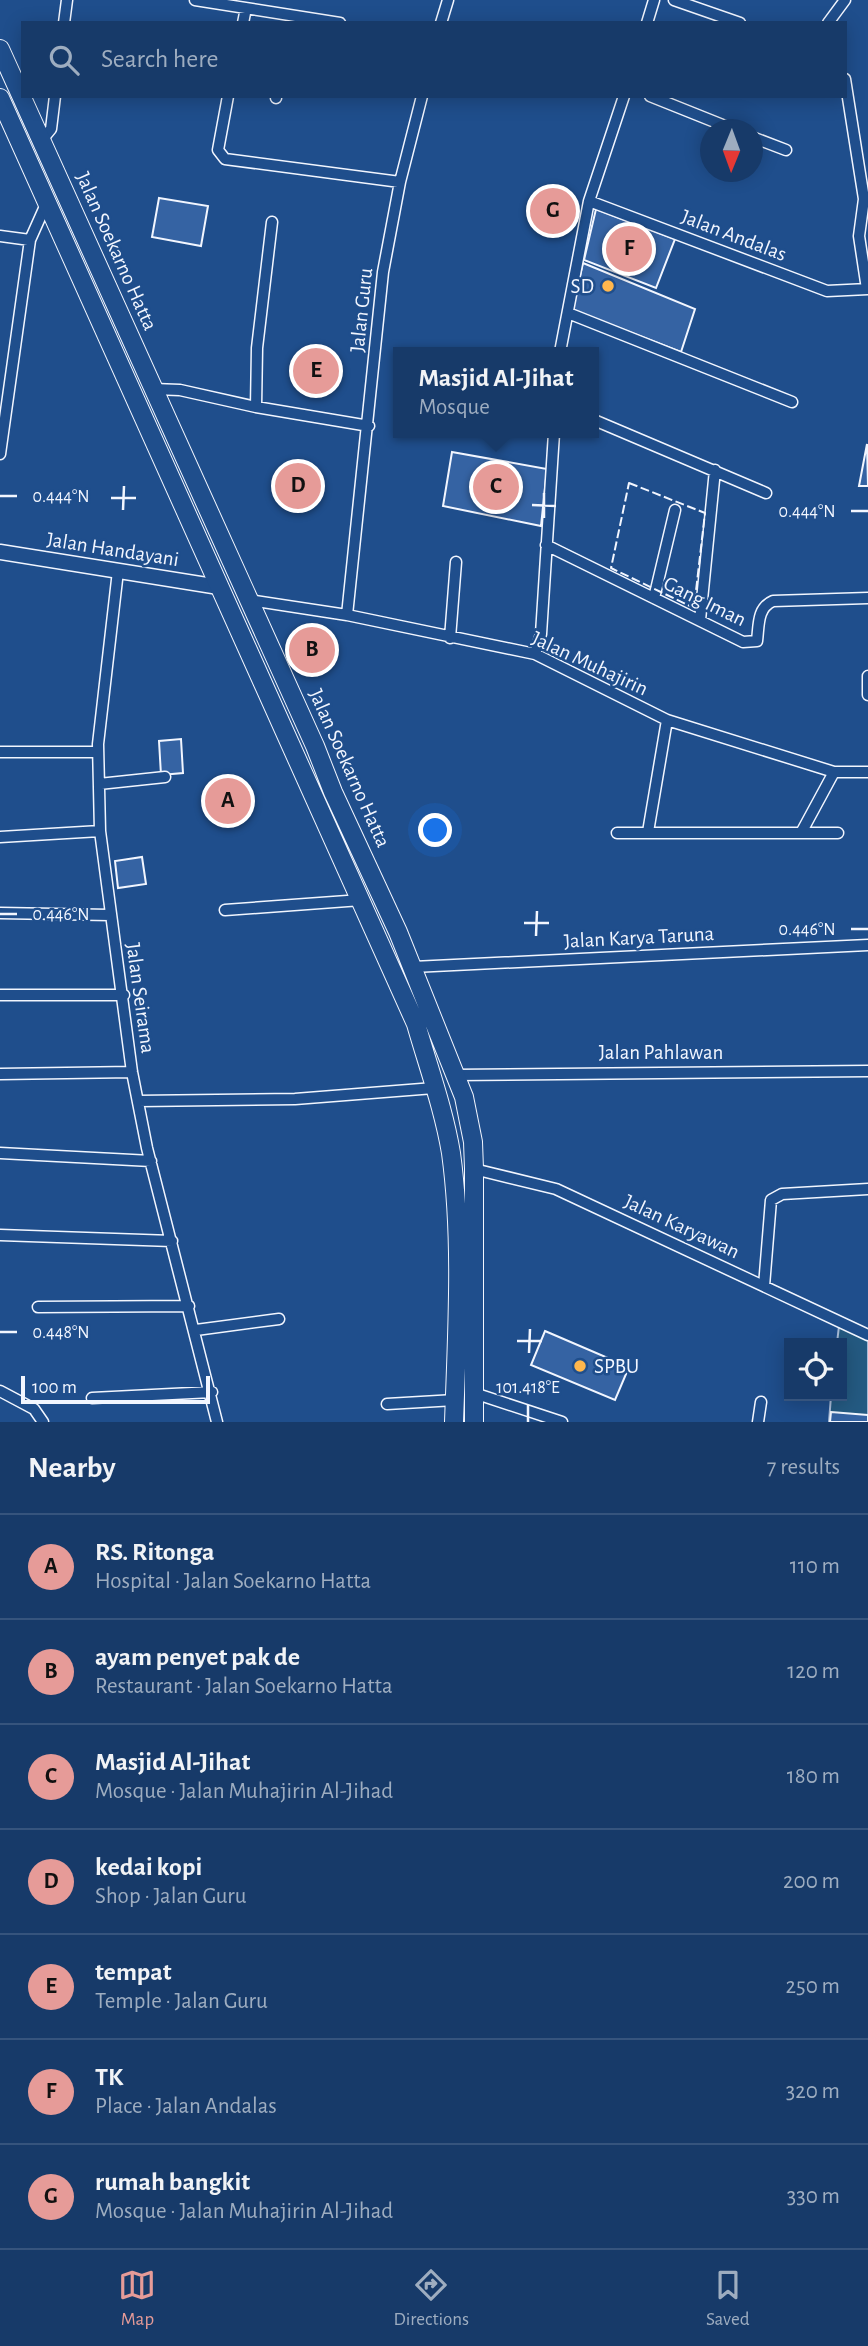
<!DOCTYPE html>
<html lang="en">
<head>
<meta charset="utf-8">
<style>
	body { margin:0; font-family:"Alegreya Sans",sans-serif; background:#244571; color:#f1f3f6 }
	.controls { position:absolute; right:21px; bottom:21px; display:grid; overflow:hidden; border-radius:0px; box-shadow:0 4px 18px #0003 }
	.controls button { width:63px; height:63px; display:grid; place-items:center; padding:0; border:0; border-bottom:2px solid #36547d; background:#173a69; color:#f1f3f6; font:35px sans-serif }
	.compass { position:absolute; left:700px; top:119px; width:63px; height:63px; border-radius:50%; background:#173a69; box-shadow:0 4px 18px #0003; rotate:181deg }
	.scale { position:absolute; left:21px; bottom:18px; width:189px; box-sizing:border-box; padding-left:7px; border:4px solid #f2f6ff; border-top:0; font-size:19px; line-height:24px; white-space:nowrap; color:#f2f6ff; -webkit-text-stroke:5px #1f4e8c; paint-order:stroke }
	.you { position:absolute; left:436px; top:831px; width:24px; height:24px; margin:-18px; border:5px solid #fff; border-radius:50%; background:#1a73e8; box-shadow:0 0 0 10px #1a73e833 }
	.badge { display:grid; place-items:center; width:46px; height:46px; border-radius:50%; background:#e69b98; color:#111; font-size:23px; font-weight:700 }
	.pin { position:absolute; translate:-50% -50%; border:4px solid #fff; box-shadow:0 2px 7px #0006 }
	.popup { position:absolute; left:393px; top:347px; width:206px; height:91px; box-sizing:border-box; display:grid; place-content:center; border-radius:0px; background:#173a69; filter:drop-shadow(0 2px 5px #0005); font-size:23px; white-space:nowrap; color:#9eadc0 }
	.popup b { font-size:26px; color:#f1f3f6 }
	.popup::after { content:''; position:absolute; left:50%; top:100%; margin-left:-14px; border:14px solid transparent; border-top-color:#173a69 }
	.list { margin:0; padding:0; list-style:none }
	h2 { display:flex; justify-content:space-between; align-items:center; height:91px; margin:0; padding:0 28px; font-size:30px }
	h2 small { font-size:23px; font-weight:400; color:#9eadc0 }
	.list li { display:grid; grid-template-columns:46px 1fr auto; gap:21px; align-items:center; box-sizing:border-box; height:105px; padding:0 28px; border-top:2px solid #36547d }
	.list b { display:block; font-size:26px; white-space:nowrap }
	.list p { margin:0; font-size:23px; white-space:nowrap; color:#9eadc0 }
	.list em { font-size:23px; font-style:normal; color:#9eadc0 }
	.icon { flex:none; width:38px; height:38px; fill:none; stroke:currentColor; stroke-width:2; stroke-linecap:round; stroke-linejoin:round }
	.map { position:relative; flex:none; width:868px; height:1422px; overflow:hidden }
	.search { position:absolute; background:#173a69; box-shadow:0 4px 18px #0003; left:21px; right:21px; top:21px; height:77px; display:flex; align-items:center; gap:18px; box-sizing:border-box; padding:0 24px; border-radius:0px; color:#9eadc0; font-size:26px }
	.sheet { height:826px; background:#173a69 }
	nav { display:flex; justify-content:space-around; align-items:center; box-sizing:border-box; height:98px; border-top:2px solid #36547d; background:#173a69; font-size:19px; color:#9eadc0 }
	nav a { display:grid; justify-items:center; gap:4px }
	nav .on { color:#e69b98 }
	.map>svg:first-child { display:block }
	.green { fill:#245a82; stroke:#a8bbd7; stroke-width:2 }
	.building { fill:#3563a3; stroke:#f2f6ff; stroke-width:2 }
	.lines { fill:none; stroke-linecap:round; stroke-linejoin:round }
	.minor-casing { stroke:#f2f6ff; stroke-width:13 }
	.tertiary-casing { stroke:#f2f6ff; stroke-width:17 }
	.primary-casing { stroke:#f2f6ff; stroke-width:20 }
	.minor { stroke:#1f4e8c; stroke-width:10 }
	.tertiary { stroke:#1f4e8c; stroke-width:14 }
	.primary { stroke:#1f4e8c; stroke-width:18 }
	.fence { stroke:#f2f6ff; stroke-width:2; stroke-dasharray:9 3.5; stroke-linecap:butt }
	.ticks { fill:none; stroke:#f2f6ff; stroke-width:2.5 }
	.poi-dot { fill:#ffb74d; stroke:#1f4e8c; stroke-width:2.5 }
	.labels { text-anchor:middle; stroke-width:5; stroke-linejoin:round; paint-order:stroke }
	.street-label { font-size:21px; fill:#f2f6ff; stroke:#1f4e8c }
	.poi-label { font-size:21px; fill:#f2f6ff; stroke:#1f4e8c; text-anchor:end }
	.ticks-label { font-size:18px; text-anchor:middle; fill:#f2f6ff; stroke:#1f4e8c; stroke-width:5; stroke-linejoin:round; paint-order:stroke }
</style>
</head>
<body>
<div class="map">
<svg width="868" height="1422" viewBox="0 0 868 1422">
	<rect width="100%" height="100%" fill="#1f4e8c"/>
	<path class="green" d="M839 1326 868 1339V1422H829L831 1396H842V1343H837Z"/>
	<path class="building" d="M159 198 208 206 201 246 152 237Z
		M596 209 675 239 656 288 584 260Z
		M583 263 695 309 681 352 572 310Z
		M867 444 868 486H859Z
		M452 452 547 469 541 526 443 506Z
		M181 739 183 773 161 775 159 741Z
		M142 857 146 884 118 888 115 861Z
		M545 1331 629 1367 615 1400 531 1365Z
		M831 1412 868 1415V1422H830Z"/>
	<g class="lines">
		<g class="minor-casing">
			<path id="minor" d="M195 0 340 23
				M674 0 740 23
				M64 23 67 0
				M243 23 246 8
				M441 23 448 0
				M647 23 654 0
				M828 23 845 0
				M845 79 864 199 859 236 867 289
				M228 96 218 150 225 159 400 182
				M650 96 735 130
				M276 98V96
				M752 137 786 150
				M42 140 51 129 55 96
				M589 201 827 291 868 289
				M0 236 30 240
				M568 313 792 402
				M560 352 589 201 624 96
				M153 389 180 390 256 407 369 426
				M256 407 257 348 272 222
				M594 420 766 493
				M0 454 30 240 47 202
				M546 545 743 642 757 641C759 625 757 608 773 601L868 598
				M118 571 98 744 100 831 132 1072 147 1148 217 1422
				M654 598 675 510
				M249 600 347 615 535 654 667 720 834 772H868
				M347 615 383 272 400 182 422 96
				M700 620 715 470
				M450 638 456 562
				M535 654 541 634 554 433
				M868 695V676
				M0 752H98
				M99 784 165 777
				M648 832 667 720
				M617 833H838
				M801 833 834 772
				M0 837 100 831
				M225 910 361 900
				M0 913 110 915
				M413 967 868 945
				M0 995H124
				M0 1074 132 1072
				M454 1075 868 1071
				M138 1101 295 1099 434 1088
				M0 1153 151 1161
				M474 1169 556 1189 868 1335
				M0 1235 172 1241
				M764 1286 771 1200 782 1194 868 1189
				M38 1307 189 1306
				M196 1330 279 1319
				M0 1391 34 1409 43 1422
				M474 1393 562 1422
				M92 1398 212 1392
				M387 1404 455 1400
				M758 1422 761 1402"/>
		</g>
		<g class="tertiary-casing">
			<path id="tertiary" d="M0 552 219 587"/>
		</g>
		<g class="primary-casing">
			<path id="primary" d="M0 49 315 746 333 792 398 932 464 1097 473 1142 474 1169V1422
				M0 98 416 1024C428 1066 444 1110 451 1153 463 1241 457 1334 454 1422"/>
		</g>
		<use href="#minor" class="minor"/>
		<use href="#tertiary" class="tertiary"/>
		<use href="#primary" class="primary"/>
		<path class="fence" d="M629 483 705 513 694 608 611 568Z"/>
	</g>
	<path class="ticks" d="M0 496H17M111 498H136M532 505 556 506M123 510 124 486M851 511H868M544 518V493M0 914H17M524 923H549M851 929H868M536 936 537 911M0 1332H17M517 1341H542M529 1353 530 1329M528 1422V1405"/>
	<g class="poi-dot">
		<circle cx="608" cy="286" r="7"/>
		<circle cx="580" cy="1366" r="7"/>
	</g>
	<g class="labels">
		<g class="street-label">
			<text transform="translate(734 235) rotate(21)" y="7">Jalan Andalas</text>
			<text transform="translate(117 251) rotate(66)" y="7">Jalan Soekarno Hatta</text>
			<text transform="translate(361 310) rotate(-84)" y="7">Jalan Guru</text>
			<text transform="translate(113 549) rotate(9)" y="7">Jalan Handayani</text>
			<text transform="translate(705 601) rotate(26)" y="7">Gang Iman</text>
			<text transform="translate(590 663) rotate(25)" y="7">Jalan Muhajirin</text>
			<text transform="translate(350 768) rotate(66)" y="7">Jalan Soekarno Hatta</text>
			<text transform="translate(639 937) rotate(-3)" y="7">Jalan Karya Taruna</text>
			<text transform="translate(141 998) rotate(82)" y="7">Jalan Seirama</text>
			<text x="661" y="1059">Jalan Pahlawan</text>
			<text transform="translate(682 1226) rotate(25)" y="7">Jalan Karyawan</text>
		</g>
		<g class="poi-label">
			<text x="594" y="293">SD</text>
			<text x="594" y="1373" text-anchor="start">SPBU</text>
		</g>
	</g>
	<g class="ticks-label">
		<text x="61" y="502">0.444°N</text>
		<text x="807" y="517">0.444°N</text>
		<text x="61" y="920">0.446°N</text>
		<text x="807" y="935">0.446°N</text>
		<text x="61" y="1338">0.448°N</text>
		<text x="528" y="1393">101.418°E</text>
	</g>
</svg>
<div class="controls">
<button><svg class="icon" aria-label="locate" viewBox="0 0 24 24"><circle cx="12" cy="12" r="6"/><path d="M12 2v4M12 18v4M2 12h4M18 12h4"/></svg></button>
</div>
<svg class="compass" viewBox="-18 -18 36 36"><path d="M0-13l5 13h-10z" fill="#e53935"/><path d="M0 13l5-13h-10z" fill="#9eadc0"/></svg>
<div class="scale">100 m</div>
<div class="you"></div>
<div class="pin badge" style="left:228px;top:801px">A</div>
<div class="pin badge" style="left:312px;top:650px">B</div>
<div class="pin badge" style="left:496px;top:487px">C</div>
<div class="popup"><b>Masjid Al-Jihat</b>Mosque</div>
<div class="pin badge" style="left:298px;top:486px">D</div>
<div class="pin badge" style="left:316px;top:371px">E</div>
<div class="pin badge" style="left:629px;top:249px">F</div>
<div class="pin badge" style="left:553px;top:211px">G</div>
<div class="search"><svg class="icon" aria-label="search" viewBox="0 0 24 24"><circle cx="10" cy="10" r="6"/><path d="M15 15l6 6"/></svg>Search here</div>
</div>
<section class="sheet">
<h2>Nearby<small>7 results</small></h2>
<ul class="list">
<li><span class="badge">A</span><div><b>RS. Ritonga</b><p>Hospital · Jalan Soekarno Hatta</p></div><em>110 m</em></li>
<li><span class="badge">B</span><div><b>ayam penyet pak de</b><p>Restaurant · Jalan Soekarno Hatta</p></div><em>120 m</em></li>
<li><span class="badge">C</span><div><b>Masjid Al-Jihat</b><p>Mosque · Jalan Muhajirin Al-Jihad</p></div><em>180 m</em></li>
<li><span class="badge">D</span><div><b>kedai kopi</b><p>Shop · Jalan Guru</p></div><em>200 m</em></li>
<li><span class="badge">E</span><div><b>tempat</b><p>Temple · Jalan Guru</p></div><em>250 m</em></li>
<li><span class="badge">F</span><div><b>TK</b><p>Place · Jalan Andalas</p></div><em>320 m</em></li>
<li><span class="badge">G</span><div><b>rumah bangkit</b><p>Mosque · Jalan Muhajirin Al-Jihad</p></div><em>330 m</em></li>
</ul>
</section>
<nav>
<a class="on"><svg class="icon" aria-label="map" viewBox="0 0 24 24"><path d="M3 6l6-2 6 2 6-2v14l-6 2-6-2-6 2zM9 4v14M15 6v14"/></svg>Map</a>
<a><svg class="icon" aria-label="directions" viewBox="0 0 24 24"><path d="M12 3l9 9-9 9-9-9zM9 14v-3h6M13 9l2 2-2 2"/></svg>Directions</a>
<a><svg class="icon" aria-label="saved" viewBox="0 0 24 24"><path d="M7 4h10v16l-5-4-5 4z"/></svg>Saved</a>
</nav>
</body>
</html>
